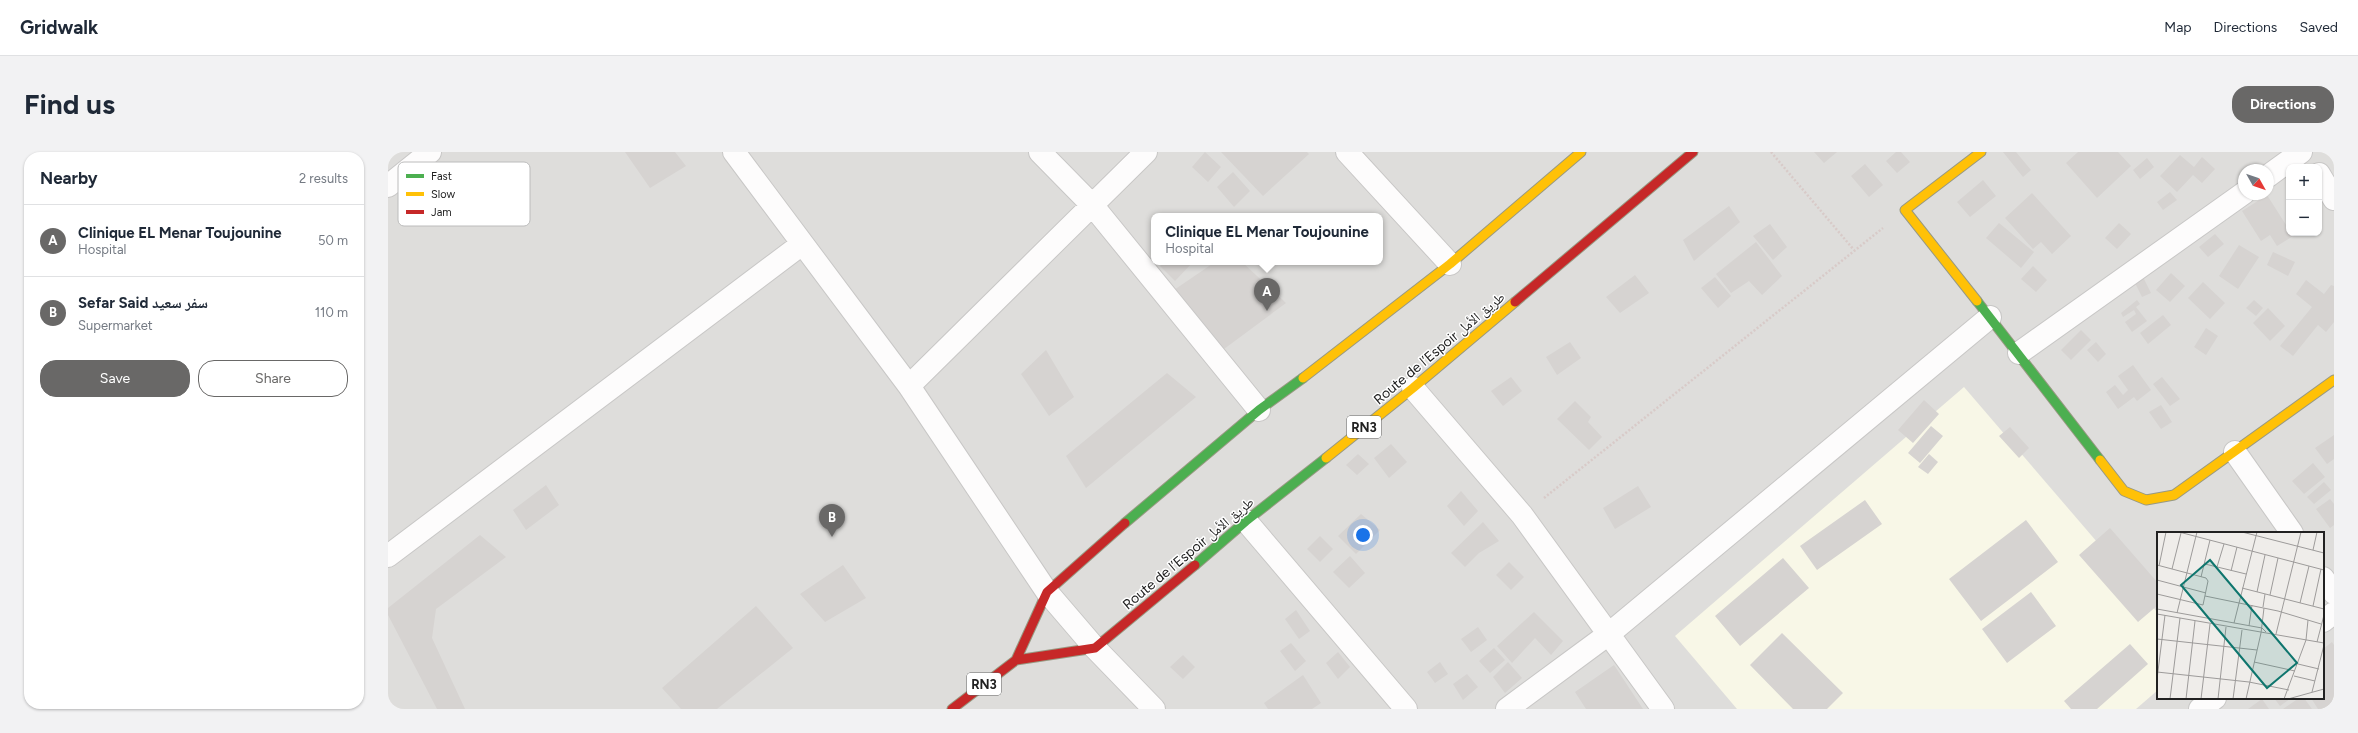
<!DOCTYPE html>
<html lang="en">
<head>
<meta charset="utf-8">
<style>
	body { margin:0; font-family:Figtree,"Noto Naskh Arabic",sans-serif; background:#f2f2f3; color:#1f2937 }
	.controls { position:absolute; right:12px; top:12px; display:grid; overflow:hidden; border-radius:8px; box-shadow:0 1px 3px #0004 }
	.controls button { width:36px; height:36px; display:grid; place-items:center; padding:0; border:0; border-bottom:1px solid #e0e1e3; background:#fff; color:#1f2937; font:20px sans-serif }
	.compass { position:absolute; left:1850px; top:12px; width:36px; height:36px; border-radius:50%; background:#fff; box-shadow:0 1px 3px #0004; rotate:130deg }
	.you { position:absolute; left:975px; top:383px; width:14px; height:14px; margin:-10px; border:3px solid #fff; border-radius:50%; background:#1a73e8; box-shadow:0 0 0 6px #1a73e833 }
	.badge { display:grid; place-items:center; width:26px; height:26px; border-radius:50%; background:#696867; color:#fff; font-size:13px; font-weight:700 }
	.pin { position:absolute; translate:-50% -33px; filter:drop-shadow(0 1px 2px #0008) }
	.pin::after { content:''; position:absolute; top:21px; width:14px; height:12px; background:inherit; clip-path:polygon(0 0,100% 0,50% 100%) }
	.popup { position:absolute; left:763px; top:61px; width:232px; height:52px; box-sizing:border-box; display:grid; place-content:center; border-radius:8px; background:#fff; filter:drop-shadow(0 1px 3px #0005); font-size:13px; white-space:nowrap; color:#747a83 }
	.popup b { font-size:15px; color:#1f2937 }
	.popup::after { content:''; position:absolute; left:50%; top:100%; margin-left:-8px; border:8px solid transparent; border-top-color:#fff }
	.list { margin:0; padding:0; list-style:none }
	h2 { display:flex; justify-content:space-between; align-items:center; height:52px; margin:0; padding:0 16px; font-size:17px }
	h2 small { font-size:13px; font-weight:400; color:#747a83 }
	.list li { display:grid; grid-template-columns:26px 1fr auto; gap:12px; align-items:center; box-sizing:border-box; height:72px; padding:0 16px; border-top:1px solid #e0e1e3 }
	.list b { display:block; font-size:15px; white-space:nowrap }
	.list p { margin:0; font-size:13px; white-space:nowrap; color:#747a83 }
	.list em { font-size:13px; font-style:normal; color:#747a83 }
	.actions { display:flex; gap:8px; padding:12px 16px }
	.actions a { flex:1; padding:9px 0; border:1px solid #696867; border-radius:16px; text-align:center; font-size:14px; color:#696867 }
	.actions .main { background:#696867; color:#fff }
	.map { position:relative; flex:none; width:1946px; height:557px; overflow:hidden; border-radius:16px }
	header { display:flex; align-items:center; gap:24px; box-sizing:border-box; height:56px; padding:0 20px; background:#fff; border-bottom:1px solid #e0e1e3 }
	header strong { font-size:19px }
	nav { display:flex; gap:22px; margin-inline-start:auto; font-size:14px }
	.intro { display:flex; align-items:center; justify-content:space-between; box-sizing:border-box; height:96px; padding:0 24px }
	h1 { margin:0; font-size:28px }
	.button { padding:10px 18px; border-radius:16px; background:#696867; color:#fff; font-size:14px; font-weight:700 }
	main { display:flex; gap:24px; padding:0 24px }
	aside { flex:1; background:#fff; border-radius:16px; box-shadow:0 1px 3px #0004 }
	.map>svg:first-child { display:block }
	.residential { fill:#dedddb; fill-rule:evenodd }
	.education { fill:#f8f7e7 }
	.building { fill:#d6d3d1 }
	.lines { fill:none; stroke-linecap:round; stroke-linejoin:round }
	.street-casing { stroke:#c8c7c6; stroke-width:24 }
	.fast-casing { stroke:#989982; stroke-width:11 }
	.slow-casing { stroke:#989982; stroke-width:11 }
	.jam-casing { stroke:#989982; stroke-width:11 }
	.path { stroke:#d8cac8; stroke-width:2.5; stroke-dasharray:2 2; stroke-linecap:butt }
	.street { stroke:#fdfcfc; stroke-width:22 }
	.fast { stroke:#4caf50; stroke-width:9 }
	.slow { stroke:#ffc107; stroke-width:9 }
	.jam { stroke:#c62828; stroke-width:9 }
	.labels { text-anchor:middle; stroke-width:3; stroke-linejoin:round; paint-order:stroke }
	.shield { fill:#fff; stroke:#646464; stroke-width:1 }
	.shield-label { font-size:13px; font-weight:bold; fill:#212121 }
	.street-label { font-size:14px; fill:#212121; stroke:#fff }
	.inset-road { fill:none; stroke:#9d9b9a; stroke-width:1 }
	.view { fill:#0f766e; fill-opacity:0.15; stroke:#0f766e; stroke-width:2 }
	.inset-edge { fill:none; stroke:#212121; stroke-width:2 }
	.key { fill:#fff; stroke:#bcbcbc; stroke-width:1 }
	.key-label { font-size:11px; fill:#212121 }
</style>
</head>
<body>
<header>
<strong>Gridwalk</strong>
<nav><a>Map</a><a>Directions</a><a>Saved</a></nav>
</header>
<div class="intro"><h1>Find us</h1><a class="button">Directions</a></div>
<main>
<aside>
<h2>Nearby<small>2 results</small></h2>
<ul class="list">
<li><span class="badge">A</span><div><b>Clinique EL Menar Toujounine</b><p>Hospital</p></div><em>50 m</em></li>
<li><span class="badge">B</span><div><b>Sefar Said سفر سعيد</b><p>Supermarket</p></div><em>110 m</em></li>
</ul>
<div class="actions"><a class="main">Save</a><a>Share</a></div>
</aside>
<div class="map">
<svg width="1946" height="557" viewBox="0 0 1946 557">
	<rect width="100%" height="100%" fill="#efedea"/>
	<path class="residential" d="M0 0H1946V557H0ZM1901 15H1931V81H1901ZM1856 18H1880V42H1856ZM766 64H992V110H766ZM1770 381H1935V546H1770Z"/>
	<path class="education" d="M1576 235 1770 461V538L1748 557H1349L1287 484Z"/>
	<path class="building" d="M237 0H287L298 14 262 36Z
		M817 0 833 15 820 30 804 15Z
		M833 0H919L921 2 875 44Z
		M1426 0H1449L1436 11Z
		M1508 0H1513L1522 10 1509 21 1498 9Z
		M1615 0H1628L1643 18 1635 25Z
		M1690 0H1730L1743 14 1709 46 1678 11Z
		M1792 3 1806 15 1814 5 1827 17 1814 31 1805 23 1789 40 1772 24Z
		M1759 6 1766 15 1752 27 1745 18Z
		M1477 12 1495 33 1481 45 1463 24Z
		M845 20 862 39 846 55 829 35Z
		M1595 28 1608 44 1582 65 1569 50Z
		M1782 40 1789 48 1775 58 1769 50Z
		M1644 41 1683 84 1664 102 1653 90 1645 97 1617 66Z
		M1879 43 1905 84 1889 94 1882 83 1873 89 1854 59Z
		M1341 54 1352 70 1306 109 1295 88Z
		M1611 71 1646 100 1633 116 1598 86Z
		M1731 71 1743 82 1729 97 1717 86Z
		M1382 72 1399 95 1385 108 1365 84Z
		M1827 82 1836 92 1820 105 1811 95Z
		M1368 90 1394 124 1374 143 1361 129 1343 141 1328 122Z
		M1851 93 1871 105 1850 137 1831 124Z
		M1885 100 1907 110 1900 124 1879 113Z
		M776 110H805L787 129 772 114Z
		M827 110H854L898 151 836 197 786 138Z
		M1645 114 1659 128 1648 140 1633 127Z
		M1783 121 1797 134 1782 150 1768 138Z
		M1247 123 1261 141 1232 161 1218 145Z
		M1327 125 1343 144 1330 156 1313 136Z
		M1755 125 1763 141 1754 145 1746 129Z
		M1918 128 1936 142 1943 133 1946 134V170L1938 180 1930 173 1905 204 1892 194 1924 155 1908 142Z
		M1815 130 1837 151 1822 167 1800 146Z
		M1749 148 1752 152 1748 155 1759 169 1744 180 1737 170 1748 162 1746 158 1735 165 1733 161Z
		M1866 148 1875 156 1868 164 1858 156Z
		M1880 156 1897 174 1882 189 1865 171Z
		M1775 163 1783 173 1760 192 1752 181Z
		M1818 176 1830 184 1818 203 1806 195Z
		M1693 178 1703 188 1683 208 1673 198Z
		M1182 190 1193 206 1169 223 1158 205Z
		M1708 190 1718 202 1710 210 1699 198Z
		M658 198 686 245 661 264 633 222Z
		M1745 213 1763 238 1749 249 1746 245 1730 257 1718 240 1727 233 1735 243 1740 238 1730 224Z
		M779 221 808 245 698 336 678 304Z
		M1123 225 1134 239 1115 254 1103 239Z
		M1774 225 1792 247 1782 254 1765 232Z
		M1536 248 1551 262 1525 291 1510 278Z
		M1187 249 1203 265 1200 270 1214 285 1201 298 1169 267Z
		M1773 253 1784 270 1773 277 1761 260Z
		M1543 274 1555 284 1532 311 1520 301Z
		M1622 275 1641 296 1631 306 1611 284Z
		M1946 283V307L1939 312 1927 296Z
		M1003 292 1019 310 1001 326 986 306Z
		M970 302 981 312 969 323 958 313Z
		M1541 302 1550 310 1540 322 1530 315Z
		M1925 311 1937 325 1916 342 1904 329Z
		M1936 330 1943 338 1926 352 1919 345Z
		M158 333 171 353 138 378 125 358Z
		M1250 334 1263 355 1227 377 1215 356Z
		M1073 339 1090 359 1076 374 1059 354Z
		M1942 347 1946 352V373L1942 376 1928 357Z
		M1477 348 1494 372 1429 418 1412 394Z
		M973 362 992 378 968 402 950 384Z
		M1638 368 1670 410 1593 469 1561 427Z
		M1095 370 1111 389 1091 401 1077 415 1063 401Z
		M1722 376 1770 431V453L1750 470 1691 403Z
		M92 383 118 405 48 457 44 486 77 557H49L0 463V456Z
		M932 384 945 397 932 410 919 397Z
		M962 404 977 421 961 436 945 420Z
		M1395 406 1421 436 1352 494 1327 464Z
		M1121 410 1136 425 1123 438 1108 423Z
		M455 413 478 446 437 470 412 442Z
		M1643 440 1668 474 1619 511 1594 477Z
		M368 454 405 496 329 557H293L274 536Z
		M908 458 922 479 911 487 897 467Z
		M1146 460 1175 489 1163 503 1147 486 1124 511 1109 494Z
		M1090 475 1099 488 1083 500 1073 487Z
		M1394 481 1455 541 1439 557H1405L1362 513Z
		M1944 490 1946 493V552L1939 557H1930L1923 546H1935V497Z
		M903 491 918 509 907 519 892 499Z
		M1742 492 1760 512 1709 557H1683L1676 549Z
		M1106 496 1117 508 1102 521 1091 509Z
		M950 500 962 515 950 527 938 511Z
		M795 503 807 515 795 527 782 515Z
		M1052 510 1060 522 1047 531 1039 520Z
		M1120 510 1134 526 1117 541 1105 525Z
		M1226 513 1255 557H1198L1187 540Z
		M1079 522 1090 535 1075 548 1065 532Z
		M915 523 933 551 924 557H880L876 551Z
		M1886 546H1903L1892 554Z
		M1911 546H1916L1924 557H1895Z
		M1874 547 1881 557H1860Z"/>
	<g class="lines">
		<g class="street-casing">
			<path id="street" d="M346 0 521 234 659 440 707 496 766 557
				M652 0 705 54 871 258
				M959 0 1062 112
				M1931 22 1946 47
				M1880 24 1913 0
				M0 34 42 0
				M1631 201 1856 41
				M521 234 758 0
				M1025 236 1134 363 1275 557
				M1847 300 1904 381
				M858 369 1018 557
				M0 404 414 92
				M1935 426 1946 441
				M1935 469 1946 461
				M1119 557 1222 481 1602 165
				M1812 557 1827 546"/>
		</g>
		<g class="fast-casing">
			<path id="fast" d="M1589 149 1712 308
				M737 371 871 258 915 226
				M807 413 858 369 938 306"/>
		</g>
		<g class="slow-casing">
			<path id="slow" d="M1589 149 1517 58 1593 0
				M915 226 1062 112 1193 0
				M938 306 1025 236 1127 150
				M1712 308 1736 339 1758 348 1786 343 1946 228"/>
		</g>
		<g class="jam-casing">
			<path id="jam" d="M1127 150 1305 0
				M628 508 707 496 807 413
				M564 557 628 508 659 440 737 371"/>
		</g>
		<path class="path" d="M1383 0 1466 98
			M1156 346 1495 76"/>
		<use href="#street" class="street"/>
		<use href="#fast" class="fast"/>
		<use href="#slow" class="slow"/>
		<use href="#jam" class="jam"/>
	</g>
	<g class="labels">
		<g class="shield">
			<rect x="959" y="264" width="34" height="22" rx="3"/>
			<rect x="579" y="521" width="34" height="22" rx="3"/>
		</g>
		<g class="shield-label">
			<text x="976" y="280">RN3</text>
			<text x="596" y="537">RN3</text>
		</g>
		<g class="street-label">
			<text transform="translate(1051 196) rotate(-40)" y="5">Route de l’Espoir طريق الأمل</text>
			<text transform="translate(800 401) rotate(-40)" y="5">Route de l’Espoir طريق الأمل</text>
		</g>
	</g>
	<g transform="translate(1769 380)">
		<rect width="167" height="167" fill="#efedea"/>
		<path class="inset-road" d="M22 0 167 38M85 0 167 21M156 18 160 0M48 32 89 42M0 33 49 46 51 49 46 73 0 62M2 34 9 0M60 35 67 12M15 37 24 1M74 39 80 15M44 45 53 8M0 48 49 61M85 56 167 77M100 60 108 23M113 63 121 26M48 64 121 79 164 92M143 71 152 34M156 74 164 37M106 75 108 62M0 77 105 96 109 100M20 81 40 0M0 82 167 111M77 91 100 0M92 94 95 73M119 102 144 0M0 107 100 118M160 110 167 83M97 130 138 139M141 132 162 137M0 140 92 150 132 158M137 144 158 149M0 147 8 83M155 160 167 113M13 167 23 86M29 167 38 89M44 167 53 92M61 167 69 95M76 167 85 98M89 167 104 101 107 76M127 167 149 108 151 88M131 167 167 157"/>
		<path class="view" d="M53 28 140 131 110 156 24 53Z"/>
		<rect width="167" height="167" class="inset-edge"/>
	</g>
	<rect x="10" y="10" width="132" height="64" rx="6" class="key"/>
	<rect x="18" y="22" width="18" height="4" fill="#4caf50"/>
	<rect x="18" y="40" width="18" height="4" fill="#ffc107"/>
	<rect x="18" y="58" width="18" height="4" fill="#c62828"/>
	<g class="key-label">
		<text x="43" y="28">Fast</text>
		<text x="43" y="46">Slow</text>
		<text x="43" y="64">Jam</text>
	</g>
</svg>
<div class="controls">
<button>+</button>
<button>−</button>
</div>
<svg class="compass" viewBox="-18 -18 36 36"><path d="M0-13l5 13h-10z" fill="#e53935"/><path d="M0 13l5-13h-10z" fill="#747a83"/></svg>
<div class="you"></div>
<div class="pin badge" style="left:879px;top:159px">A</div>
<div class="popup"><b>Clinique EL Menar Toujounine</b>Hospital</div>
<div class="pin badge" style="left:444px;top:385px">B</div>
</div>
</main>
</body>
</html>
